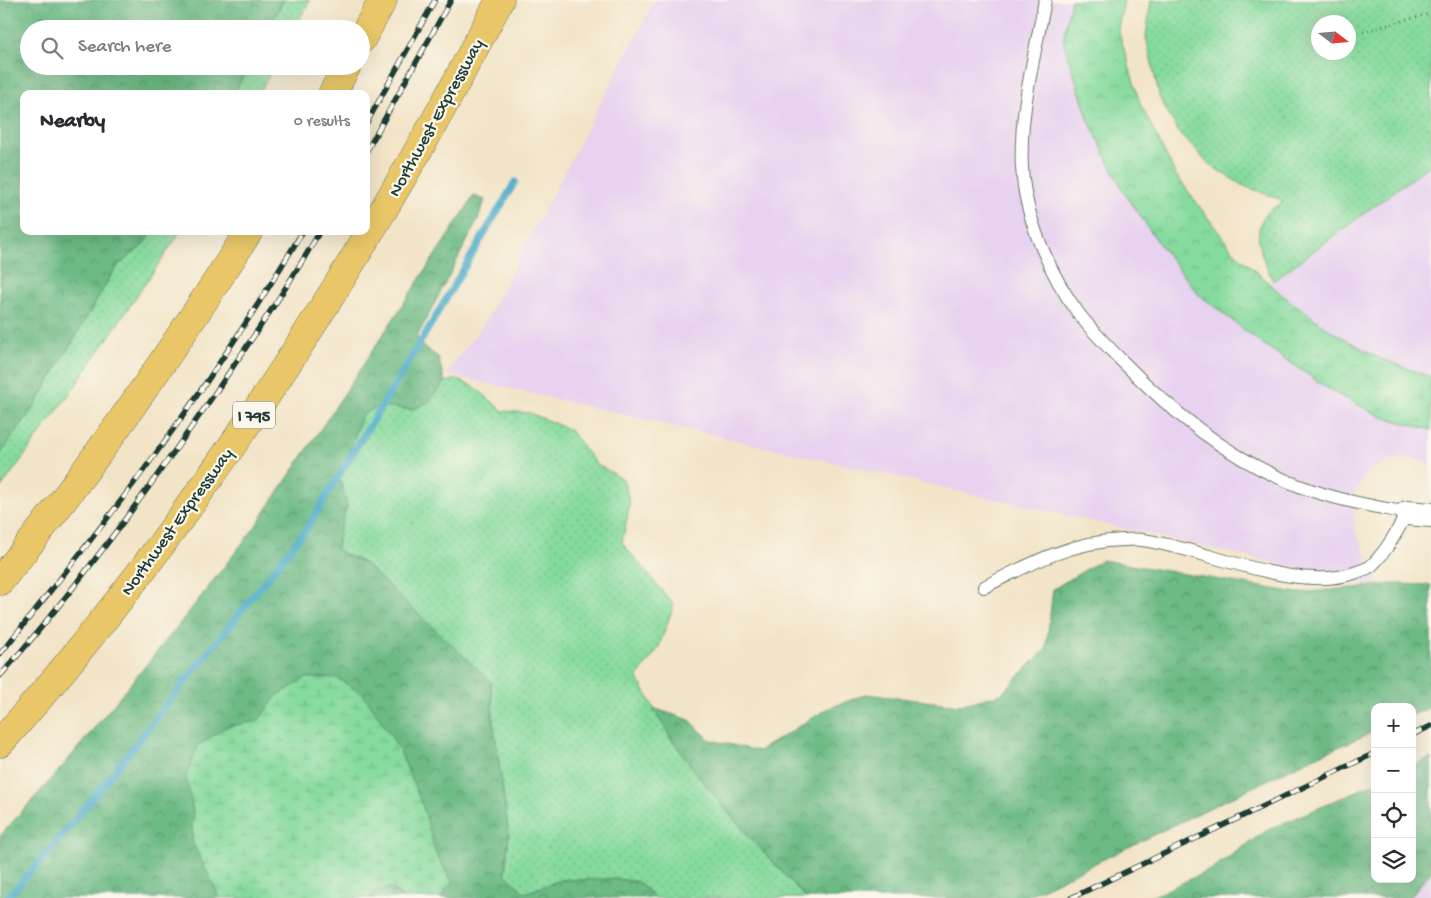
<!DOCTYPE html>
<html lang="en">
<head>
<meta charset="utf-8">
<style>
	body { margin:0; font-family:"Gochi Hand",sans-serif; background:#f7f7f7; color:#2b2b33 }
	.controls { position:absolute; right:15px; bottom:15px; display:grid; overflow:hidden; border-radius:10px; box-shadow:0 5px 20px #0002 }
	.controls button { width:45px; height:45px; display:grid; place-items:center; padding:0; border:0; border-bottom:1px solid #e1e1e2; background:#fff; color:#2b2b33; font:25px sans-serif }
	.compass { position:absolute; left:1311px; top:15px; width:45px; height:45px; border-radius:50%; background:#fff; box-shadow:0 5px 20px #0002; rotate:106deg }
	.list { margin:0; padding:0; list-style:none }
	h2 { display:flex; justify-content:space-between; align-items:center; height:65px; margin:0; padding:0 20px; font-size:21px }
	h2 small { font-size:16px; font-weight:400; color:#7c7c81 }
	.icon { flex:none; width:28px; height:28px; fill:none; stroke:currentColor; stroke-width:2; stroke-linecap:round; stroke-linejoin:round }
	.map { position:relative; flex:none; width:1431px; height:898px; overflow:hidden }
	.search { position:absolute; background:#fff; box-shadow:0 5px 20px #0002; left:20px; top:20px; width:350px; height:55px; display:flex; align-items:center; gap:12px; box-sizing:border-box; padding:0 18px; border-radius:28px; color:#7c7c81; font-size:19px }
	.panel { position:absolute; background:#fff; box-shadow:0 5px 20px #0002; left:20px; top:90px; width:350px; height:145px; border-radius:10px }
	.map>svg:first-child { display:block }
	.built { fill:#e7d2ef }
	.grass { fill:url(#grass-dots); stroke:#528c68; fill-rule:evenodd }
	.forest { fill:url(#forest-crowns); stroke:#467c5c }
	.wetland { fill:url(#wetland-marsh); stroke:#528c68 }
	.park { fill:url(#park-crowns); stroke:#528c68 }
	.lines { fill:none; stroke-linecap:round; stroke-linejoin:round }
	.stream { stroke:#49aac8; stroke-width:7 }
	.lane-casing { stroke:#697767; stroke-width:14 }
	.street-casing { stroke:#697767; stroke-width:26 }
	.highway-casing { stroke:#697767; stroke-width:29 }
	.path { stroke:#697767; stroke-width:3; stroke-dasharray:1 4; stroke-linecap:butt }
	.lane { stroke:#fff; stroke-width:12 }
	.street { stroke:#fff; stroke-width:24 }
	.highway { stroke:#e9c769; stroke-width:28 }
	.rail-casing { stroke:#1f3d34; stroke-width:5.5 }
	.rail { stroke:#fbf7ec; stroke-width:4; stroke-dasharray:11; stroke-linecap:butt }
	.labels { text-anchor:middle; stroke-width:4.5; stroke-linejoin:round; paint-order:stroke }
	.shield { fill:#fbf7ec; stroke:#61756b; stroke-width:1 }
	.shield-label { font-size:16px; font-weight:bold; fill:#1f3d34 }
	.street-label { font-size:18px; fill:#1f3d34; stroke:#fbf7ec }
</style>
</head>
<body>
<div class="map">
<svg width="1431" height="898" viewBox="0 0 1431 898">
	<defs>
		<pattern id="grass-dots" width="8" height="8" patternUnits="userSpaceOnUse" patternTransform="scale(1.25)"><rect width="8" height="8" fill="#85da9d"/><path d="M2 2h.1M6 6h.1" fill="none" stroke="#72bc88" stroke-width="1.8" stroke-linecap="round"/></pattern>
		<pattern id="forest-crowns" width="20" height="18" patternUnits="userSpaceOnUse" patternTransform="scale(1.25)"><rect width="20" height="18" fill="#6cba84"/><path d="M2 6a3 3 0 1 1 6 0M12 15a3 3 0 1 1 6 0" fill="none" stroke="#58986d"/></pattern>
		<pattern id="wetland-marsh" width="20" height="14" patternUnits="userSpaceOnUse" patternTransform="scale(1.25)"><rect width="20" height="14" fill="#85da9d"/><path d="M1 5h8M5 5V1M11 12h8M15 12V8" fill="none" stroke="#72bc88"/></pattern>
		<pattern id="park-crowns" width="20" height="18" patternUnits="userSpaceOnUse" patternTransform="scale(1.25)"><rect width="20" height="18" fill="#85da9d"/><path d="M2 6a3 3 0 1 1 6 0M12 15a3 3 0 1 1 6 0" fill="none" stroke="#72bc88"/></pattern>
	</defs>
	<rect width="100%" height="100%" fill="#fbf7ec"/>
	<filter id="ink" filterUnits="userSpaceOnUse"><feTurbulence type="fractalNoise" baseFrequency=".02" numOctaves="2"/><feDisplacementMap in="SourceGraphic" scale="10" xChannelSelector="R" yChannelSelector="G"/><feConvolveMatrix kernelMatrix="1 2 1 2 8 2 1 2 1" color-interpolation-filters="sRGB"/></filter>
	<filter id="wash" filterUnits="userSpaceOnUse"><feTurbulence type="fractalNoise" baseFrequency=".0096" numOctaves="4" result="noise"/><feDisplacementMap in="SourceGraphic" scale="20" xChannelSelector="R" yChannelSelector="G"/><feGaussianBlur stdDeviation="1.12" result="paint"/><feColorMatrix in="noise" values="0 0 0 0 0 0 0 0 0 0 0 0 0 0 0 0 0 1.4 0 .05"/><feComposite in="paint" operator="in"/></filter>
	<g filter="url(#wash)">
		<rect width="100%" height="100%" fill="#f2e4c7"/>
		<path class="built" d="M655 0H1071L1063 41 1089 121 1382 417 1431 430V464L1412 458 1395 459 1380 465 1365 476 1356 490 1354 514 1355 529 1378 582 1371 585 446 374 487 319Z
			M1431 164V377L1379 358 1331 331 1270 284Z
			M1431 856V898H1393L1412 879Z"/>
		<path class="grass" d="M284 0H310L294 29H268Z
			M1151 0H1431V164L1273 281C1264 261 1249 233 1267 213 1272 208 1279 205 1284 201L1242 185 1211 166 1181 136 1160 99 1146 37ZM1318 22H1348V52H1318Z
			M248 66H274L259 94H234Z
			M153 231H181L76 385 0 489V454L34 407 116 267 141 247Z
			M457 379 476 388 503 411 530 413 570 430 596 464 623 479 630 503 622 543 674 605 658 649 637 677 671 739 728 813 806 898H655L638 882 617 879 561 880 525 893 505 874 509 835 493 720 491 682 365 564 337 550 339 533 347 506 340 479 362 415 380 405 410 410 429 402 445 382Z"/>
		<path class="forest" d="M0 0H284L268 29H29V66H248L234 94H24V231H153L141 247 116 267 34 407 0 454Z
			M474 196 485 200 478 220 417 337 425 348 438 357 445 382C420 413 417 412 380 405L362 415 340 479 347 506 339 533 337 550 365 564 491 682 493 720 509 835 505 874 525 893 561 880 617 879 638 882 655 898H440L452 881 436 854 423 807 399 749 337 678H306L277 696 258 721 226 727 186 777 193 810 192 841 220 898H0V836L63 766 174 631 255 527 352 382Z
			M1102 560 1298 593 1393 584 1431 585V707L1412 715V707H1375V731L1313 758 1023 898H806C751 838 693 779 653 708L690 720 710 740 759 751 827 709 866 694 960 705 1001 694 1046 649 1053 589Z
			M1431 758V872L1409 898H1149L1210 870 1266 831 1375 783V879H1412V766Z
			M390 888 404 898H370L374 891Z"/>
		<path class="wetland" d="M306 678H337L364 695 399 749 423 807 436 854 452 881 440 898H404L390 888 374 891 370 898H220L192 841 193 810 186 777 198 746 226 727 258 721 277 696Z"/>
		<path class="park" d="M1071 0H1124L1118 29 1140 103 1176 175 1232 250 1280 293 1331 331 1379 358 1431 377V430L1382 417 1333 392 1260 342 1198 294 1160 245 1123 191 1089 121 1063 41Z"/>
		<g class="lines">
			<path class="stream" d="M7 898 56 843 128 754 307 528 408 363 515 182"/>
		</g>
	</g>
	<g filter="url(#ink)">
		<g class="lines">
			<g class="lane-casing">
				<path id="lane" d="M984 587C1029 564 1072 541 1123 540 1129 540 1136 539 1142 540 1204 548 1298 595 1357 572 1362 570 1367 569 1371 566 1387 551 1397 531 1407 513 1366 505 1326 498 1287 481 1224 455 1170 410 1123 362 1108 347 1092 331 1079 314 1050 275 1025 218 1022 168 1019 112 1035 55 1045 0"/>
			</g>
			<g class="street-casing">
				<path id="street" d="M1407 513 1431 515"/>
			</g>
			<g class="highway-casing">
				<path id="highway" d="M361 40 383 0
					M332 94 347 66
					M0 581C90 470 172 352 249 231
					M0 743C165 558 304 350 427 135 452 91 476 45 500 0"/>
			</g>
			<path class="path" d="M1363 32 1431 13"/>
			<use href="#lane" class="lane"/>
			<use href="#street" class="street"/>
			<use href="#highway" class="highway"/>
			<g class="rail-casing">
				<path id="rail" d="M366 124 435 0
					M366 152 451 0
					M0 654C52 589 105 524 154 456 207 384 257 308 303 231
					M0 676C76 589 145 494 211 399 248 344 287 289 320 231
					M1412 735 1431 726
					M1071 898 1375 753"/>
			</g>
			<use href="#rail" class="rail"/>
		</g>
	</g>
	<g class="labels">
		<rect class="shield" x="233" y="401.5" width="42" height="27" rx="4"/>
		<g class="shield-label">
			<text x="254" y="421">I 795</text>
		</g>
		<g class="street-label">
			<text transform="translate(435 117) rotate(-61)" y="6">Northwest Expressway</text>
			<text transform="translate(176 521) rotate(-54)" y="6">Northwest Expressway</text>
		</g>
	</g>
</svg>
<div class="controls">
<button>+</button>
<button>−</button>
<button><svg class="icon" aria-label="locate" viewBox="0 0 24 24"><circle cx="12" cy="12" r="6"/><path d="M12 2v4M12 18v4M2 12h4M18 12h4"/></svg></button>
<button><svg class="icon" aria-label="layers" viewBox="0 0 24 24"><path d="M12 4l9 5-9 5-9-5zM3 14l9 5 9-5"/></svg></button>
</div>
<svg class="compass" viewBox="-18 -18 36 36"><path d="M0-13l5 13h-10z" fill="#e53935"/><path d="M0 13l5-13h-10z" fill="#7c7c81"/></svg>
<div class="search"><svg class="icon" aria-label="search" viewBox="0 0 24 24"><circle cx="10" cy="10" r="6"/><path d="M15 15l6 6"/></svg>Search here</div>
<section class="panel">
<h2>Nearby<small>0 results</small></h2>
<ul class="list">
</ul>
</section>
</div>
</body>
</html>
